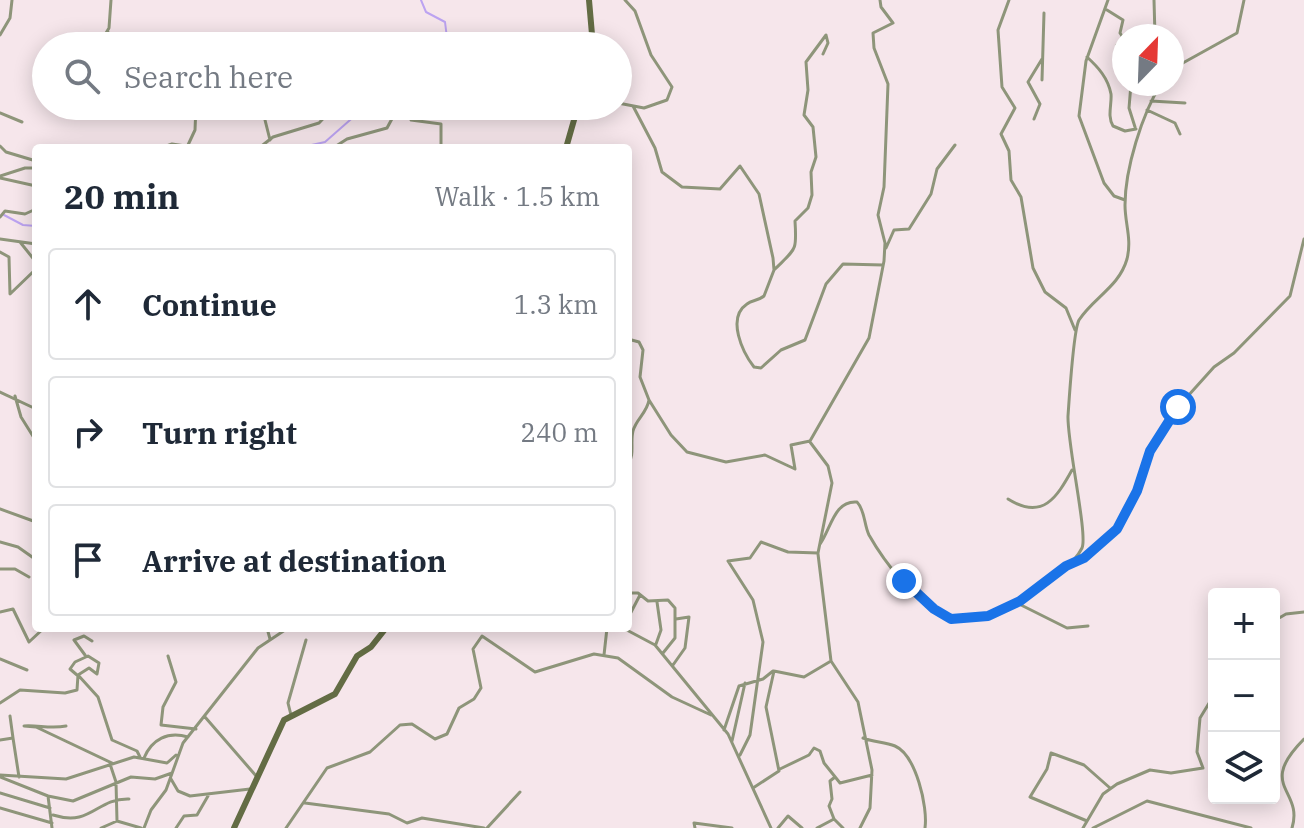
<!DOCTYPE html>
<html lang="en">
<head>
<meta charset="utf-8">
<style>
	body { margin:0; font-family:"IBM Plex Serif",serif; background:#f6f6f7; color:#1f2937 }
	.controls { position:absolute; right:24px; bottom:24px; display:grid; overflow:hidden; border-radius:8px; box-shadow:0 4px 20px #0003 }
	.controls button { width:72px; height:72px; display:grid; place-items:center; padding:0; border:0; border-bottom:2px solid #e0e1e3; background:#fff; color:#1f2937; font:40px sans-serif }
	.compass { position:absolute; left:1112px; top:24px; width:72px; height:72px; border-radius:50%; background:#fff; box-shadow:0 4px 20px #0003; rotate:23deg }
	.stop { position:absolute; width:24px; height:24px; margin:-18px; border:6px solid #1a73e8; border-radius:50%; background:#fff }
	.stop.end { background:#1a73e8; border-color:#fff; box-shadow:0 2px 8px #0008 }
	.list { margin:0; padding:0; list-style:none }
	h2 { display:flex; justify-content:space-between; align-items:center; height:104px; margin:0; padding:0 32px; font-size:34px }
	h2 small { font-size:26px; font-weight:400; color:#747a83 }
	.list li { display:grid; grid-template-columns:52px 1fr auto; gap:24px; align-items:center; box-sizing:border-box; height:112px; margin:0 16px 16px; padding:0 16px; border:2px solid #e0e1e3; border-radius:8px }
	.list b { display:block; font-size:30px; white-space:nowrap }
	.list em { font-size:26px; font-style:normal; color:#747a83 }
	.icon { flex:none; width:44px; height:44px; fill:none; stroke:currentColor; stroke-width:2; stroke-linecap:round; stroke-linejoin:round }
	.map { position:relative; flex:none; width:1304px; height:828px; overflow:hidden }
	.search { position:absolute; background:#fff; box-shadow:0 4px 20px #0003; left:32px; top:32px; width:600px; height:88px; display:flex; align-items:center; gap:20px; box-sizing:border-box; padding:0 28px; border-radius:44px; color:#747a83; font-size:30px }
	.panel { position:absolute; background:#fff; box-shadow:0 4px 20px #0003; left:32px; top:144px; width:600px; height:488px; border-radius:8px }
	.map>svg:first-child { display:block }
	.lines { fill:none; stroke-linecap:round; stroke-linejoin:round }
	.stream { stroke:#bca3f1; stroke-width:2 }
	.minor { stroke:#8e957a; stroke-width:3 }
	.secondary { stroke:#636c44; stroke-width:6 }
	.route { stroke:#1a73e8; stroke-width:10 }
</style>
</head>
<body>
<div class="map">
<svg width="1304" height="828" viewBox="0 0 1304 828">
	<rect width="100%" height="100%" fill="#f6e6eb"/>
	<g class="lines">
		<path class="stream" d="M421 0 426 12 445 22 448 46
			M298 148 325 142 366 106
			M4 215 23 225 36 226"/>
		<path class="minor" d="M1009 0 998 30 1002 87 1015 108 1001 134 1009 151 1011 180 1021 197 1033 268 1045 292 1066 308 1075 330
			M1108 0 1086 61 1079 116 1104 183 1114 196 1125 200
			M1154 0 1155 36
			M1107 10 1123 20 1120 33 1124 39
			M0 35 10 18 12 0
			M96 37 103 38 109 28 111 0
			M1124 41 1117 45 1124 58
			M107 46 108 32
			M1087 57C1098 67 1108 78 1111 94 1112 104 1107 116 1113 126L1125 131 1136 129
			M1124 59V68
			M1172 69 1237 33 1244 0
			M1042 80 1044 13
			M1131 84 1129 108 1135 127
			M1151 101 1185 103
			M618 103 644 108 667 100 672 87 651 55 635 11 625 0
			M633 106 655 148 662 172 682 187 720 189 740 166 759 194 773 258 774 270 764 296C758 301 752 300 747 304 726 318 743 353 754 367L761 368 781 350 805 340 826 284 843 264 883 265
			M1147 110 1175 123 1180 134
			M255 112 264 116 270 140
			M0 113 22 122
			M576 113 591 106
			M1034 119 1040 104 1028 82 1042 59
			M188 145 195 130 196 106
			M0 146 6 152 36 161
			M161 148 172 144 199 148
			M259 148 273 137 319 123 335 106
			M333 148 347 139 387 128 394 115 403 109 417 112 411 120 441 124V148
			M0 176 25 168H36
			M0 178 36 186
			M0 217 5 211 25 214 36 209
			M0 239 36 244
			M20 242 36 262
			M886 248 894 230 909 229 931 194 937 169 955 145
			M0 252 9 257 10 294 36 269
			M774 270C796 248 797 252 795 221L808 208 812 195 811 172 816 157 813 127 804 115 808 90 806 62 826 35 828 43 823 54
			M628 339 639 342 643 350 640 377 649 400
			M0 392 36 409
			M15 396 21 417 36 441
			M628 465C635 454 630 443 633 431 636 419 647 413 649 400L671 435 687 452 726 462 765 455 795 469 791 445 810 441 869 338 884 261 885 243 878 215 884 187 888 84 874 48 873 33 893 23 881 7 880 0
			M1008 499C1043 521 1057 497 1072 470
			M0 509 36 522
			M0 542 18 547 35 559
			M820 544C831 529 834 500 857 502 865 510 864 525 869 535 886 565 914 599 943 616 978 635 1067 579 1082 548 1088 535 1067 443 1068 416 1069 401 1074 329 1079 320 1094 297 1119 287 1127 259 1132 239 1125 224 1125 205 1125 169 1142 114 1161 84
			M818 554 831 661 858 702 872 770 870 808 860 828
			M1069 565 1111 537 1124 520 1150 451 1178 407 1214 367 1234 353 1290 296 1304 239
			M0 569H15L29 577
			M628 593H638L648 601 668 600 675 608V638L663 653
			M1017 603 1067 628 1088 626
			M0 612 13 609 29 642 44 628
			M628 618 640 595
			M1274 621 1286 614 1304 612
			M267 628 270 639
			M623 628 655 645 728 734 771 828
			M656 644 661 630 657 602
			M85 655 74 640 84 636 92 641
			M604 655 607 628
			M168 656 176 682 163 707 161 725 196 729
			M0 659 27 670
			M673 665 685 648 689 617 676 619
			M774 671 804 677 831 661
			M77 675 70 669 75 662 88 656 99 663 97 674 89 668 78 675
			M0 703 20 690 65 693 77 690 78 675 98 697 112 740 137 751 140 757
			M291 715 288 703 306 640
			M10 716 13 738
			M205 717 257 777
			M66 726C51 729 38 725 24 726L36 727 112 763
			M724 730 739 686 763 679 773 671
			M863 738C873 742 885 742 895 746 916 755 928 807 925 828
			M0 740 13 738 19 777
			M732 741 745 683
			M1051 753 1047 769 1030 797 1087 821
			M1051 753 1084 765 1110 788
			M740 755 750 735 763 642 753 600 728 561 750 558 761 542 788 552 818 553 832 483 828 466 810 442
			M144 758C152 739 168 731 188 737
			M110 764 116 782 117 821
			M780 769 809 755 814 748 820 751 824 763 840 783 872 775
			M0 775 66 779 134 757 167 763 176 755
			M0 777 48 796 52 828
			M171 779 178 791 190 796 250 789
			M753 788 779 771 766 707 774 671
			M0 793 50 808
			M48 796 73 801 131 777 155 779 172 773
			M305 803 389 814 407 823 422 818 484 828
			M0 808 52 823
			M53 815C92 827 96 798 129 799
			M834 819 843 828
			M101 828 117 821 141 828
			M144 828 151 810 166 790 183 743 258 648 288 628
			M176 828 184 816 197 815 208 796
			M286 828 327 768 370 752 400 725 412 724 435 739 447 734 459 708 474 699 481 688 473 649 482 636 535 672 594 654 618 658 672 697 711 715
			M487 828 520 792
			M695 828 694 823 732 828
			M778 828 788 816 802 828
			M817 828 834 819 829 806 832 799 830 781 835 777
			M1083 828 1103 794 1117 784 1150 770 1171 773 1203 768 1197 752 1200 718 1214 695
			M1093 828 1147 801 1251 828
			M1292 828C1304 789 1256 787 1304 739"/>
		<path class="secondary" d="M589 0 593 46
			M566 148 578 106
			M402 628H411
			M234 828 284 720 335 694 357 656 371 647 386 628"/>
	</g>
	<g class="lines">
		<path class="route" d="M904 581 934 609 951 619 988 616 1020 601 1066 566 1084 558 1117 529 1137 491 1150 451 1178 407"/>
	</g>
</svg>
<div class="controls">
<button>+</button>
<button>−</button>
<button><svg class="icon" aria-label="layers" viewBox="0 0 24 24"><path d="M12 4l9 5-9 5-9-5zM3 14l9 5 9-5"/></svg></button>
</div>
<svg class="compass" viewBox="-18 -18 36 36"><path d="M0-13l5 13h-10z" fill="#e53935"/><path d="M0 13l5-13h-10z" fill="#747a83"/></svg>
<div class="stop" style="left:1178px;top:407px"></div>
<div class="stop end" style="left:904px;top:581px"></div>
<div class="search"><svg class="icon" aria-label="search" viewBox="0 0 24 24"><circle cx="10" cy="10" r="6"/><path d="M15 15l6 6"/></svg>Search here</div>
<section class="panel">
<h2>20 min<small>Walk · 1.5 km</small></h2>
<ul class="list">
<li><svg class="icon" aria-label="ahead" viewBox="0 0 24 24"><path d="M12 20V5M6 11l6-6 6 6"/></svg><div><b>Continue</b></div><em>1.3 km</em></li>
<li><svg class="icon" aria-label="right" viewBox="0 0 24 24"><path d="M7 20v-9h11M14 6l5 5-5 5"/></svg><div><b>Turn right</b></div><em>240 m</em></li>
<li><svg class="icon" aria-label="arrive" viewBox="0 0 24 24"><path d="M6 21V4h12l-3 4 3 4H6"/></svg><div><b>Arrive at destination</b></div></li>
</ul>
</section>
</div>
</body>
</html>
